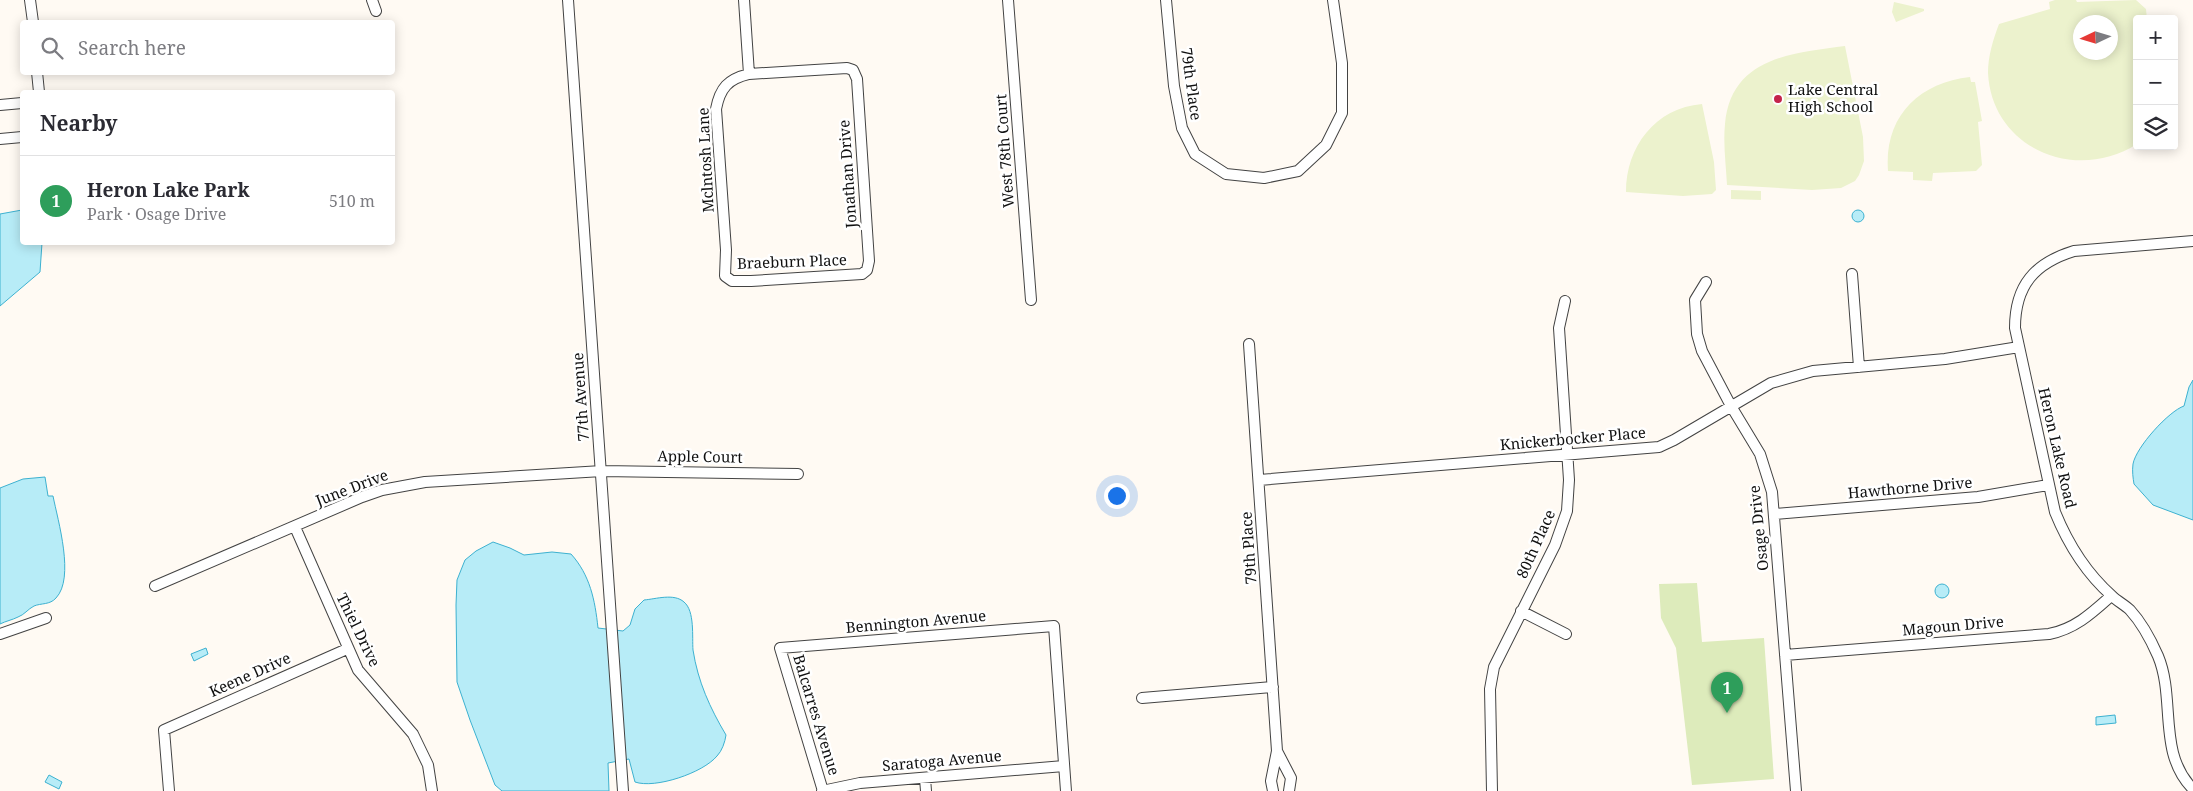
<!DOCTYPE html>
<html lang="en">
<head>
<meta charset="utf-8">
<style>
	body { margin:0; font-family:"Noto Serif",serif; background:#f7f7f7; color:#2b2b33 }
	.controls { position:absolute; right:15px; top:15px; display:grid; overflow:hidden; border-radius:5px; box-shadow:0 2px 12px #0003 }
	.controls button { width:45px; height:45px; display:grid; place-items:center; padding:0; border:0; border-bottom:1px solid #e1e1e2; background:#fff; color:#2b2b33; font:25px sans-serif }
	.compass { position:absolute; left:2073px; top:15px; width:45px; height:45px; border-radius:50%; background:#fff; box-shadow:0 2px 12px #0003; rotate:266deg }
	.you { position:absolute; left:1116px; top:495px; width:18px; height:18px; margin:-12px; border:4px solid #fff; border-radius:50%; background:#1a73e8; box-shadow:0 0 0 8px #1a73e833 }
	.badge { display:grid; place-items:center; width:32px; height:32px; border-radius:50%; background:#db2777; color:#fff; font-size:16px; font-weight:700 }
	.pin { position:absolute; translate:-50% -41px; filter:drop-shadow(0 1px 2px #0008) }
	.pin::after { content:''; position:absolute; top:26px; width:18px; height:15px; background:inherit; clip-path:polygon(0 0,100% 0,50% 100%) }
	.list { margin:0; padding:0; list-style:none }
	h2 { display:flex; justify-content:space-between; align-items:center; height:65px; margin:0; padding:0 20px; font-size:21px }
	h2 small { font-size:16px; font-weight:400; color:#7c7c81 }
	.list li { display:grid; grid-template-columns:32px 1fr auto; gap:15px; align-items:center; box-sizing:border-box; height:90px; padding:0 20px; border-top:1px solid #e1e1e2 }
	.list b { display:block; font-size:19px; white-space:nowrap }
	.list p { margin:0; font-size:16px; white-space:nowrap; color:#7c7c81 }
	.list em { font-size:16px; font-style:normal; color:#7c7c81 }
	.icon { flex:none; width:28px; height:28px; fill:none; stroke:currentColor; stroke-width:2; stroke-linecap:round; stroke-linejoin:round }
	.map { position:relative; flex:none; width:2193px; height:791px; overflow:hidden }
	.search { position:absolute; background:#fff; box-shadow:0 2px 12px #0003; left:20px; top:20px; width:375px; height:55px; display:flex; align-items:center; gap:12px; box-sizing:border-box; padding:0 18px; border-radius:5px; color:#7c7c81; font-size:19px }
	.panel { position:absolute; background:#fff; box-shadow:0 2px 12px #0003; left:20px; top:90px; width:375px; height:155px; border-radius:5px }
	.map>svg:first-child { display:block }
	.green { fill:#ddebbb }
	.pitch { fill:#ecf2cd; fill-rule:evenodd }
	.water { fill:#b7ecf7; stroke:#3db1d0 }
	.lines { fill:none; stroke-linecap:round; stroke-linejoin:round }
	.minor-casing { stroke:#434343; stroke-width:12 }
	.minor { stroke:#fff; stroke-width:10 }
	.poi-dot { fill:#c4244b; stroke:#fff; stroke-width:2 }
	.labels { text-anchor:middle; stroke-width:5; stroke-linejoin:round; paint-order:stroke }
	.street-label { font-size:15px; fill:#101010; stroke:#fff }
	.poi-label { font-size:15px; fill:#101010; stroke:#fff; text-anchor:start }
</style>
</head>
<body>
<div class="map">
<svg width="2193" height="791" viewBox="0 0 2193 791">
	<rect width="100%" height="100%" fill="#fffaf3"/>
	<path class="green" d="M1697 583 1702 642 1764 638 1774 779 1692 785 1676 648 1661 618 1659 584Z"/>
	<path class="pitch" d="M2055 0H2076L2077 2 2136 0 2146 9 2147 19H2137V144C2076 183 1992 149 1988 73 1988 56 1993 40 1999 24L2050 9 2049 2ZM2080 22H2110V52H2080Z
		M1894 2 1924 9V11L1896 22 1892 12Z
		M1845 46 1863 137 1864 161 1859 175 1855 181 1841 188 1812 190 1727 185C1726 165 1723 144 1725 124 1731 57 1793 53 1845 46Z
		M1970 77 1971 82H1975L1982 121 1978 122 1982 165 1976 171 1933 173 1932 181 1913 180V172L1888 171C1884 117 1918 83 1970 77Z
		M1702 104 1714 162 1716 190 1712 194 1683 196 1626 192C1626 147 1655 108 1702 104Z
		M1731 190 1761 191V200L1731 199Z"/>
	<path class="water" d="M1852 216a6 6 0 1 1 12 0a6 6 0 1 1-12 0Z
		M22 210V242L42 243 40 272 0 306V214Z
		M2193 380V520L2153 505 2134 484C2133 478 2132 471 2133 464 2136 447 2169 411 2184 406L2189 387Z
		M45 477 48 496H53C58 521 75 578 56 598 50 605 41 603 34 606 28 609 24 615 18 617 12 620 6 621 0 624V488L23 479Z
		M493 542 510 548 524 555 552 552 571 554C590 575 595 600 598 628L623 631 630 625 635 609 644 600C656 599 674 593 684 602 695 611 692 637 693 650 698 682 710 708 726 735 725 742 722 751 717 756 703 773 655 789 635 782L629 759 608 763 609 791H502L495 785 470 720 457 682 456 605 457 580 465 560 476 551Z
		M1935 591a7 7 0 1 1 14 0a7 7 0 1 1-14 0Z
		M206 648 208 654 194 661 191 654Z
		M2115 715 2116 723 2096 725V717Z
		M49 775 62 782 59 789 45 782Z"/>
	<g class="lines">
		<g class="minor-casing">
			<path id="minor" d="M30 0 33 22
				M372 0 376 11
				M568 0 623 791
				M744 0 749 74C728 79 720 88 716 109L726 250 725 276 732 281H751L862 274 867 270 869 261 857 79 853 70 847 68 749 74
				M1008 0 1031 300
				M1166 0 1174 86 1182 128 1195 154 1226 174 1264 178 1298 171 1326 145 1342 113V63L1333 0
				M37 72 39 92
				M0 105 22 103
				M0 139 22 137
				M2193 241 2074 251C2035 263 2015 285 2015 328L2055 512C2068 544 2086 573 2112 596 2117 601 2125 605 2130 610 2142 623 2151 640 2158 656 2176 699 2157 753 2193 789
				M1852 274 1859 367
				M1706 282 1695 300 1697 334 1702 351 1731 406 1760 454 1772 492 1796 791
				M1249 344 1277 751 1271 781 1273 791
				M1259 480 1659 447 1674 440 1771 383 1813 371 1945 359 2019 347
				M1774 514 1978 497 2048 485
				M295 527 358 670 413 734 428 765 432 791
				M155 586 362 497 382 490 425 482 602 471 798 474
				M1521 611 1566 634
				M0 634 46 618
				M1785 655 2049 634C2075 629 2092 613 2111 596
				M1142 698 1273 687
				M1277 751 1291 778 1289 791
				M925 778 926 791
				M169 791 164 730 347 649
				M822 791 860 783 1064 766
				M823 791 780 648 1054 626 1066 791
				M1492 791 1490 689 1494 667 1555 545 1567 511 1569 480 1559 328 1565 301"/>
		</g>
		<use href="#minor" class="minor"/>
	</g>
	<circle class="poi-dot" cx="1778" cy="99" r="5"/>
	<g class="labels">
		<g class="street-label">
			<text transform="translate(1191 84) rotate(82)" y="5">79th Place</text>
			<text transform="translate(1005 151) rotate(-94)" y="5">West 78th Court</text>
			<text transform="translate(706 160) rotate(-93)" y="5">Mclntosh Lane</text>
			<text transform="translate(848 174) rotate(-94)" y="5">Jonathan Drive</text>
			<text transform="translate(792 262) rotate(-2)" y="5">Braeburn Place</text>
			<text transform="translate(581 397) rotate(-94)" y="5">77th Avenue</text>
			<text transform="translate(1573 439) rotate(-5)" y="5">Knickerbocker Place</text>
			<text transform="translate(2057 448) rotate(77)" y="5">Heron Lake Road</text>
			<text transform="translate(700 457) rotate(1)" y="5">Apple Court</text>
			<text transform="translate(352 488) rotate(-21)" y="5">June Drive</text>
			<text transform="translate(1910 488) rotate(-5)" y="5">Hawthorne Drive</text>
			<text transform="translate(1759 528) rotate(-96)" y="5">Osage Drive</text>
			<text transform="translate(1536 544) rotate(-66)" y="5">80th Place</text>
			<text transform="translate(1249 548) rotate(-94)" y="5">79th Place</text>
			<text transform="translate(916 622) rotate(-5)" y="5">Bennington Avenue</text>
			<text transform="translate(1953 626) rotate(-5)" y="5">Magoun Drive</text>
			<text transform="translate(358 630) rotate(64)" y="5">Thiel Drive</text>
			<text transform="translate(250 675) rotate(-24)" y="5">Keene Drive</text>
			<text transform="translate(816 715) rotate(73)" y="5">Balcarres Avenue</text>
			<text transform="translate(942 761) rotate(-5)" y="5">Saratoga Avenue</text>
		</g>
		<g class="poi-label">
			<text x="1788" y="95">Lake Central<tspan x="1788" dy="17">High School</tspan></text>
		</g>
	</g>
</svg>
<div class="controls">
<button>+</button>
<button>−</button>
<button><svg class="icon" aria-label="layers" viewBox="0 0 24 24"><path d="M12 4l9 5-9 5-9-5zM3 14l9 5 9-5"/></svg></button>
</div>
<svg class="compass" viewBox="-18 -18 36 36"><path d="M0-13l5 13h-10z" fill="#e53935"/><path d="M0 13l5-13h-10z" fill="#7c7c81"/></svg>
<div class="you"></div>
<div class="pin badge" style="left:1727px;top:713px;background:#2e9e5b">1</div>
<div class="search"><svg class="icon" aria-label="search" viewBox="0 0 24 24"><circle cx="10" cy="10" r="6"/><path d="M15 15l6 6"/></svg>Search here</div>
<section class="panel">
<h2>Nearby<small></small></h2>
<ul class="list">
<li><span class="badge" style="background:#2e9e5b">1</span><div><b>Heron Lake Park</b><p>Park · Osage Drive</p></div><em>510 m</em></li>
</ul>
</section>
</div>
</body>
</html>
